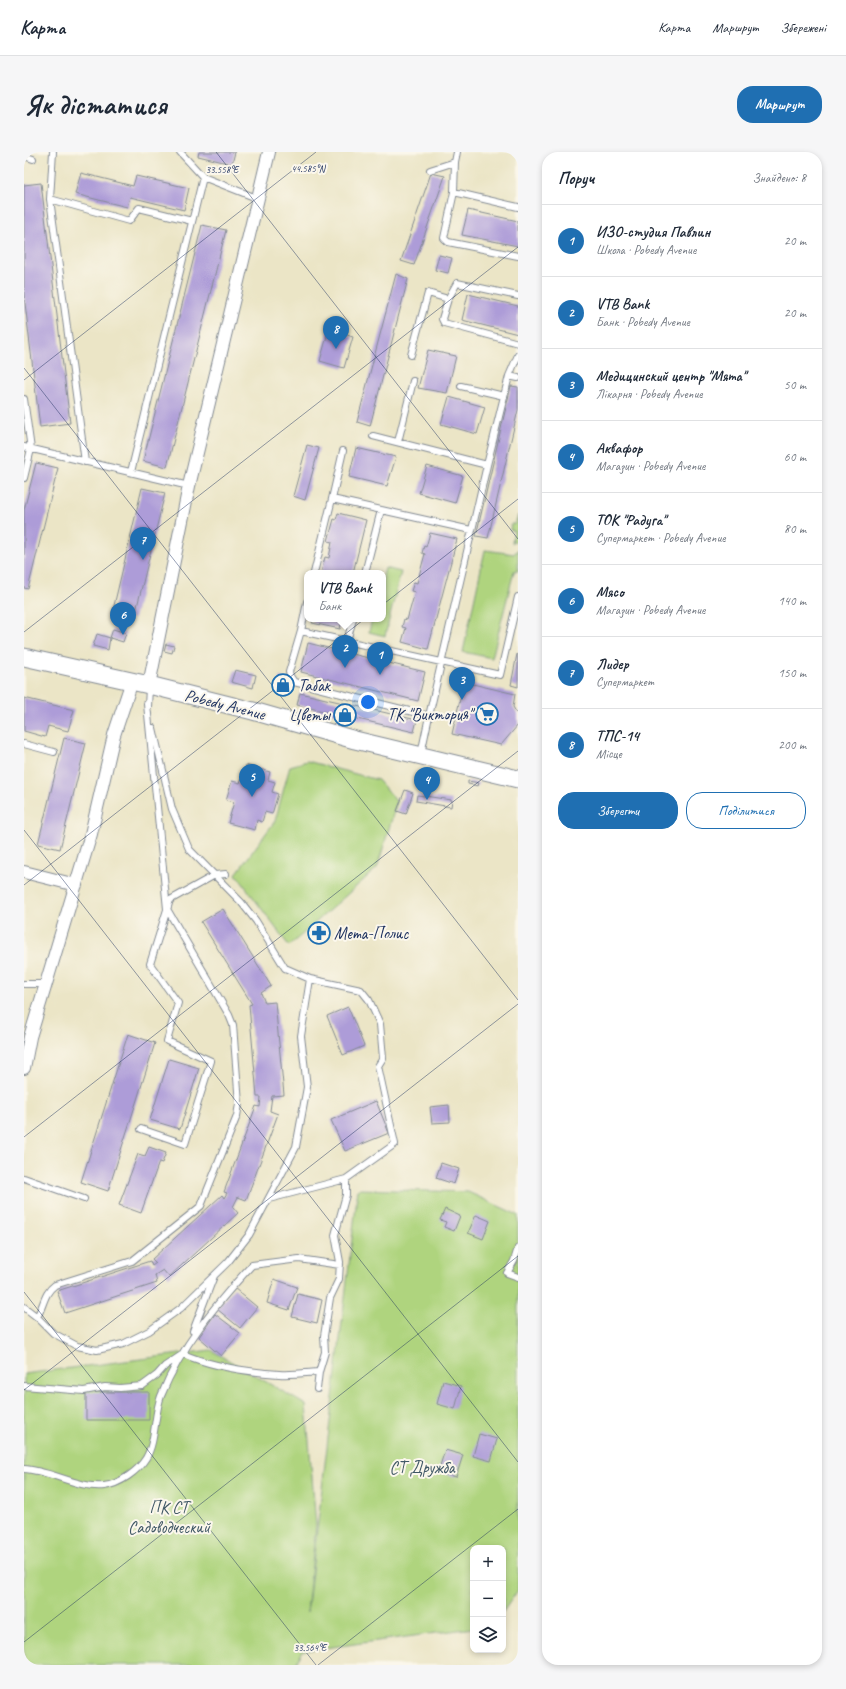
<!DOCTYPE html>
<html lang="uk">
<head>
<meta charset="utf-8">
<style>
	body { margin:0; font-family:Caveat,sans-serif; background:#f6f6f7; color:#1f2937 }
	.controls { position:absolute; right:12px; bottom:12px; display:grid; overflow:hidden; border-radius:8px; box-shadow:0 2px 6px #0003 }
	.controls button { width:36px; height:36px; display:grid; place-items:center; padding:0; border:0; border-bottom:1px solid #e0e1e3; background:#fff; color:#1f2937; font:20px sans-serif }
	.you { position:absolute; left:344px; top:550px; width:14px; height:14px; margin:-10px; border:3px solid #fff; border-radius:50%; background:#1a73e8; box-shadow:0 0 0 6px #1a73e833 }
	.badge { display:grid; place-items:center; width:26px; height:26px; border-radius:50%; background:#1f6fb2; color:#fff; font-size:13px; font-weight:700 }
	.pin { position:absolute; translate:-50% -33px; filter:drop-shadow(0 1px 2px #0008) }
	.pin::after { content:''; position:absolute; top:21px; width:14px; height:12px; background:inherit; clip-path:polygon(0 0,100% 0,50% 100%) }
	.popup { position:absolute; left:280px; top:418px; width:82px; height:52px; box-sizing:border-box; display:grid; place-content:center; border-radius:8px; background:#fff; filter:drop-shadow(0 1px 3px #0005); font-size:13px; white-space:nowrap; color:#747a83 }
	.popup b { font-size:15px; color:#1f2937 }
	.popup::after { content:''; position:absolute; left:50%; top:100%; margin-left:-8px; border:8px solid transparent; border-top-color:#fff }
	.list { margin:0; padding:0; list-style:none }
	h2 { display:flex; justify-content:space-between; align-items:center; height:52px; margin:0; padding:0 16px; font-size:17px }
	h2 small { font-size:13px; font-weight:400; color:#747a83 }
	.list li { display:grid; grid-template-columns:26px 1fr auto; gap:12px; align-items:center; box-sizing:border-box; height:72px; padding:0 16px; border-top:1px solid #e0e1e3 }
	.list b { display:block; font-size:15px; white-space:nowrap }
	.list p { margin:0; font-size:13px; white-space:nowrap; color:#747a83 }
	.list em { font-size:13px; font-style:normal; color:#747a83 }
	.actions { display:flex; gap:8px; padding:12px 16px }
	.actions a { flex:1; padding:9px 0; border:1px solid #1f6fb2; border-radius:16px; text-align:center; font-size:14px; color:#1f6fb2 }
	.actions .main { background:#1f6fb2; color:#fff }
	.icon { flex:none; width:22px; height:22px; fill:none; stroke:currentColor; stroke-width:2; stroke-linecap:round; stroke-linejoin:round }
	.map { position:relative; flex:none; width:494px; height:1513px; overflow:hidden; border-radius:16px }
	header { display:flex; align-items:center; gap:24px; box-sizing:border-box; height:56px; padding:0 20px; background:#fff; border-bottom:1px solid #e0e1e3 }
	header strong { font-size:19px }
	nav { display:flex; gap:22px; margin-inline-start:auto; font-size:14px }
	.intro { display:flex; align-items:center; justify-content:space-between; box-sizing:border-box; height:96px; padding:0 24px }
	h1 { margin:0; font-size:28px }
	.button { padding:10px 18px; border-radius:16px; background:#1f6fb2; color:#fff; font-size:14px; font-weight:700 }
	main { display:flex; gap:24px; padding:0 24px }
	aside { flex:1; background:#fff; border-radius:16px; box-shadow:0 2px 6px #0003 }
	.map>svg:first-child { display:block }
	.green { fill:#afd47e; stroke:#65826e }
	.building { fill:#ad9cd8 }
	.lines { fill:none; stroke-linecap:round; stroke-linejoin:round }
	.lane-casing { stroke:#838a92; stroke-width:8 }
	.street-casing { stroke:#838a92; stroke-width:14 }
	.secondary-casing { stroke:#838a92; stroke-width:19 }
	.lane { stroke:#fff; stroke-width:6 }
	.street { stroke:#fff; stroke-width:12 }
	.secondary { stroke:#fff; stroke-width:17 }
	.ticks { fill:none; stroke:#1b2f5e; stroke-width:1; stroke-opacity:0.45 }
	.labels { text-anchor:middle; stroke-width:4; stroke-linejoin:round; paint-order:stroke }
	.poi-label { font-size:17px; fill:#1b2f5e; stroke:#fbf7ec; text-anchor:start }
	.street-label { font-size:17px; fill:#1b2f5e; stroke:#fbf7ec }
	.park-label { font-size:17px; fill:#405866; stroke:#fbf7ec }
	.ticks-label { font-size:10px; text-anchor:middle; fill:#1b2f5e; stroke:#fbf7ec; stroke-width:4; stroke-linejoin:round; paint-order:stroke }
</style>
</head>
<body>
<header>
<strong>Карта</strong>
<nav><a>Карта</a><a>Маршрут</a><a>Збережені</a></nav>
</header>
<div class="intro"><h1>Як дістатися</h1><a class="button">Маршрут</a></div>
<main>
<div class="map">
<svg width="494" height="1513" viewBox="0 0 494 1513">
	<rect width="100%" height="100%" fill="#fbf7ec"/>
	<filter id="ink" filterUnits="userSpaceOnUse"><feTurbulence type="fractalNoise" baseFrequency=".025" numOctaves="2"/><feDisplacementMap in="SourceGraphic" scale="8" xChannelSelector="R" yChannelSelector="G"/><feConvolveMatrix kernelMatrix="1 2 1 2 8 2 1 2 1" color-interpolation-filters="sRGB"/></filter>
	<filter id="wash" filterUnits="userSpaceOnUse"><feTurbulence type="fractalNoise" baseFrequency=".012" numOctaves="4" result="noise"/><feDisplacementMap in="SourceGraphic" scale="16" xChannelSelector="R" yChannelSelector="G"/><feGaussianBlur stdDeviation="0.9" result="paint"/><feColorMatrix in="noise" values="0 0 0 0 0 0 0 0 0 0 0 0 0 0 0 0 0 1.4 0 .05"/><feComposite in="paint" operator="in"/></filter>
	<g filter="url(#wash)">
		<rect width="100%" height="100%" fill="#ebe5c6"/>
		<path class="green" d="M494 363V388L488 391 490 379 486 378 487 372H491Z
			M494 397V419H490L468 506 439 500 461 398 490 402Z
			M361 416 377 420 361 484 345 480 348 467H359V424Z
			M283 609 354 628 373 650 353 716 265 794 212 722 251 669 266 614Z
			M334 1037 444 1040 494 1063V1438L479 1460V1396H449V1476L279 1499 271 1513H0V1222L187 1198 282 1253 292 1373 283 1461Z"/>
		<g id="blocks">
			<path class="building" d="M175 0H211L208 12 174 4Z
				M57 21 109 34 112 24 165 36 160 58 106 45 103 55 51 42Z
				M407 21 421 24 390 113 377 109Z
				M17 31 46 271 16 275 0 143V33Z
				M444 58 494 69V94L438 83Z
				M178 73 202 78 143 315 119 309Z
				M415 103 428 106 424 121 411 118Z
				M372 122 384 127 346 274 333 270Z
				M444 142 494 154V182L438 168Z
				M305 177 329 185 320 216 296 209Z
				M404 198 432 204 423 241 394 236Z
				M487 234 494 235V258L464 386 452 384Z
				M425 245 461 255 453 282 417 272Z
				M283 293 295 296 281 348 269 344Z
				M332 296 372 305 363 334 325 325Z
				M12 311 34 316 4 437 0 436V358Z
				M403 314 439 324 431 351 395 341Z
				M118 336 141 341 110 467 88 462Z
				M314 361 342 368 329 421H297L301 405 305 406 308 390 304 389 310 367 312 368Z
				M406 381 433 387 404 497 378 490 382 476 378 475 380 467 383 468 391 440 387 439 390 430 393 431 401 402 398 401 400 394 402 395Z
				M289 467H318L316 477 288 471Z
				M89 477 102 481 99 490 86 486 84 498 69 494 73 482 86 486Z
				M284 491 401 520 394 549 277 520Z
				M142 492 150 494 148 501 140 499Z
				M493 502H494V535L487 533Z
				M211 518 232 523 229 536 207 530Z
				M256 525 265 528 262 540 252 537Z
				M440 530 491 542 489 555 494 563V573L477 593 428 582Z
				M276 541 393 568 390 580 273 553Z
				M0 546 50 558 44 579 24 574 21 585 0 579Z
				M40 586 62 591 36 697 14 692Z
				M222 613 246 620 244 628 251 630 248 640 254 642 248 662 241 660 238 670 233 668 231 678 204 671 210 650 202 648 208 629 216 631Z
				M444 629 455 631 454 634 444 632Z
				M381 638 389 641 382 662 373 659Z
				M393 643 428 648 427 655 392 649Z
				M199 757 247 834 237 841 241 851 251 850 260 943 248 944 246 959 254 962 222 1048 214 1045 209 1055 214 1061 145 1125 139 1118 131 1123 133 1131 41 1161 33 1139 126 1109 128 1114 132 1111 128 1107 198 1043 200 1046 203 1041 200 1040 232 954 236 955 237 945H233L225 853 228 852 177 770Z
				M324 855 340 894 319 903 303 864Z
				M104 882 131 891 84 1039 57 1030Z
				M145 907 175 916 156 977 126 968Z
				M352 949 365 981 321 999 307 968Z
				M425 953 426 970 408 971 406 955Z
				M125 995 142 1001 138 1011 135 1010 117 1061 95 1053 114 1002 121 1004Z
				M417 1011 435 1017 430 1032 412 1026Z
				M421 1057 436 1064 430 1079 420 1075 422 1070 416 1068Z
				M452 1063 466 1069 459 1087 444 1081Z
				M250 1127 273 1135 265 1158 243 1151Z
				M210 1136 233 1155 216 1176 193 1157Z
				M274 1142 298 1148 293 1171 268 1165Z
				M191 1162 216 1181 197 1204 175 1185Z
				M419 1229 437 1234 431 1257 413 1252Z
				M62 1240H125V1268H62Z
				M455 1282 473 1287 467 1309 449 1304Z
				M421 1298 439 1303 432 1325 414 1320Z"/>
		</g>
	</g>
	<g filter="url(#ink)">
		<use href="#blocks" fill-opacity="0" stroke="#838a92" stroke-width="1"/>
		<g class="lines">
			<g class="lane-casing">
				<path id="lane" d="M29 0 26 47 61 310
					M156 0 179 25 235 47
					M0 4 9 7
					M406 18 431 10 433 0
					M430 40 431 10
					M26 47 105 69 115 56 168 69
					M494 55 430 40 420 86 424 90 494 104
					M494 144 433 131 424 147 418 167 420 171 494 191
					M387 203 404 141 424 147
					M485 224 494 226
					M437 234 480 244
					M0 247 7 297 0 326
					M349 284 463 313
					M374 290 389 229
					M0 295 165 334
					M107 320 179 25
					M308 347 319 299
					M290 421 308 347 447 378
					M341 421 357 358
					M277 479 283 450
					M323 489 329 467
					M124 555 125 535
					M405 564 463 313 485 224 494 203
					M129 576 148 657 165 697 217 750 232 769 261 816 286 827 337 838 345 848 356 872 359 906 354 914 371 992 322 1027 245 1047
					M0 592 30 600
					M397 602 405 564 270 530 266 524 265 520 277 479 476 523 494 445
					M0 832H22
					M117 977 161 992 187 909 143 889 154 851 126 812 146 748 191 723 202 722
					M0 1026 60 1047
					M494 1096 490 1109 483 1121 494 1125
					M0 1155 13 1165 29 1181 53 1194 73 1198 99 1192 125 1179 157 1156 204 1110 225 1083 272 995 283 935 277 884 286 827
					M13 1165C20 1153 20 1141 31 1133L108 1109 177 1054 213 964 215 952 209 873 205 863 143 757 123 552
					M169 1179 190 1124
					M161 1198 159 1202C187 1214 225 1220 255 1222 268 1223 282 1221 295 1220
					M0 1234 60 1239 81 1235 96 1236 118 1234 133 1223 141 1214 156 1204
					M293 1237 295 1220 301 1200 300 1184 306 1146 315 1127 316 1110 311 1083 322 1043V1027
					M0 1317C25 1318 56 1337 80 1334 96 1332 114 1319 122 1306 132 1290 130 1262 137 1244 157 1194 192 1152 228 1113L275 1107 316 1113"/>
			</g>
			<g class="street-casing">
				<path id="street" d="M125 533 165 334 245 0
					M0 720 52 733
					M0 916 6 885 67 682 90 583 108 529"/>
			</g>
			<g class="secondary-casing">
				<path id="secondary" d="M0 505 125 533 229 559 331 588 494 627"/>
			</g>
			<use href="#lane" class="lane"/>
			<use href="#street" class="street"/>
			<use href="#secondary" class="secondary"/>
		</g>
	</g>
	<path class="ticks" d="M192 0 494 387M0 216 494 848M0 228 292 0M0 480 494 95M0 678 494 1310M0 733 494 347M0 985 494 599M0 1140 292 1513M0 1238 494 852M0 1490 494 1104M294 1513 494 1357"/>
	<defs>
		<g id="shop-ring" transform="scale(1.15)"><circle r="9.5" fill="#fbf7ec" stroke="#1f6fb2" stroke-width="1.5"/><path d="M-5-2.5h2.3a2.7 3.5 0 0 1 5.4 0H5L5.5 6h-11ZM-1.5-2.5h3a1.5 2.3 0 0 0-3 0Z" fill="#1f6fb2"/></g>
		<g id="supermarket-ring" transform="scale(1.15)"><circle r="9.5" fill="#fbf7ec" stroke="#1f6fb2" stroke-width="1.5"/><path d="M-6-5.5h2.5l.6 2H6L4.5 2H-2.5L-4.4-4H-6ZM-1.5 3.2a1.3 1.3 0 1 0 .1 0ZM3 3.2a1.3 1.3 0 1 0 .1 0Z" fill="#1f6fb2"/></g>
		<g id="pharmacy-ring" transform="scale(1.15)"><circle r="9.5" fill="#fbf7ec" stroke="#1f6fb2" stroke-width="1.5"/><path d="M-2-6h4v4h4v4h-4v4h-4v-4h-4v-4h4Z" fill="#1f6fb2"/></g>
	</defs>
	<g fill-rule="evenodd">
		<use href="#shop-ring" x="259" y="533"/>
		<use href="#supermarket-ring" x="463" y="562"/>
		<use href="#shop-ring" x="321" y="563"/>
		<use href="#pharmacy-ring" x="295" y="781"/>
	</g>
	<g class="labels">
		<g class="poi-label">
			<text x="274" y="539">Табак</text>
			<text x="448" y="568" text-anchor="end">ТК "Виктория"</text>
			<text x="306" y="569" text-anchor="end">Цветы</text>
			<text x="310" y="787">Мета-Полис</text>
		</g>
		<g class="street-label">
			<text transform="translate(201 552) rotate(14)" y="6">Pobedy Avenue</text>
		</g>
		<g class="park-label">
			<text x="398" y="1321">СТ Дружба</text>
			<text x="145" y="1361">ПК СТ<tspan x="145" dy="20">Садоводческий</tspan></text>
		</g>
	</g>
	<g class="ticks-label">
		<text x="284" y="20">44.585°N</text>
		<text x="198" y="21">33.558°E</text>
		<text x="286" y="1499">33.564°E</text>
	</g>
</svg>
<div class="controls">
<button>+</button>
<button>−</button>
<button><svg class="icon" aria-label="layers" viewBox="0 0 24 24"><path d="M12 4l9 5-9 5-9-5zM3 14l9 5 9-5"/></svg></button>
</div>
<div class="you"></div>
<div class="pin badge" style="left:356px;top:523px">1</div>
<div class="pin badge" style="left:321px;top:516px">2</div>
<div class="popup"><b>VTB Bank</b>Банк</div>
<div class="pin badge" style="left:438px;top:548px">3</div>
<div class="pin badge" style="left:403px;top:648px">4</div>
<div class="pin badge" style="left:228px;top:645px">5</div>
<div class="pin badge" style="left:99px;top:483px">6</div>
<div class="pin badge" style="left:119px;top:408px">7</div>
<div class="pin badge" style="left:312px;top:197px">8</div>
</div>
<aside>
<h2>Поруч<small>Знайдено: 8</small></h2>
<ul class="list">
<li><span class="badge">1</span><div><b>ИЗО-студия Павлин</b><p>Школа · Pobedy Avenue</p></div><em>20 m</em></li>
<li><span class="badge">2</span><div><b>VTB Bank</b><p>Банк · Pobedy Avenue</p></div><em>20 m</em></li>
<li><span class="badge">3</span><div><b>Медицинский центр &quot;Мята&quot;</b><p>Лікарня · Pobedy Avenue</p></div><em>50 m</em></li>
<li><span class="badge">4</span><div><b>Аквафор</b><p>Магазин · Pobedy Avenue</p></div><em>60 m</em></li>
<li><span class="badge">5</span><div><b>ТОК &quot;Радуга&quot;</b><p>Супермаркет · Pobedy Avenue</p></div><em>80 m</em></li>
<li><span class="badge">6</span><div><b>Мясо</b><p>Магазин · Pobedy Avenue</p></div><em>140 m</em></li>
<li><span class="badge">7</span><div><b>Лидер</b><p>Супермаркет</p></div><em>150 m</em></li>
<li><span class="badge">8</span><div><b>ТПС-14</b><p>Місце</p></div><em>200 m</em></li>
</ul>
<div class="actions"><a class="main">Зберегти</a><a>Поділитися</a></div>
</aside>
</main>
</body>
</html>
